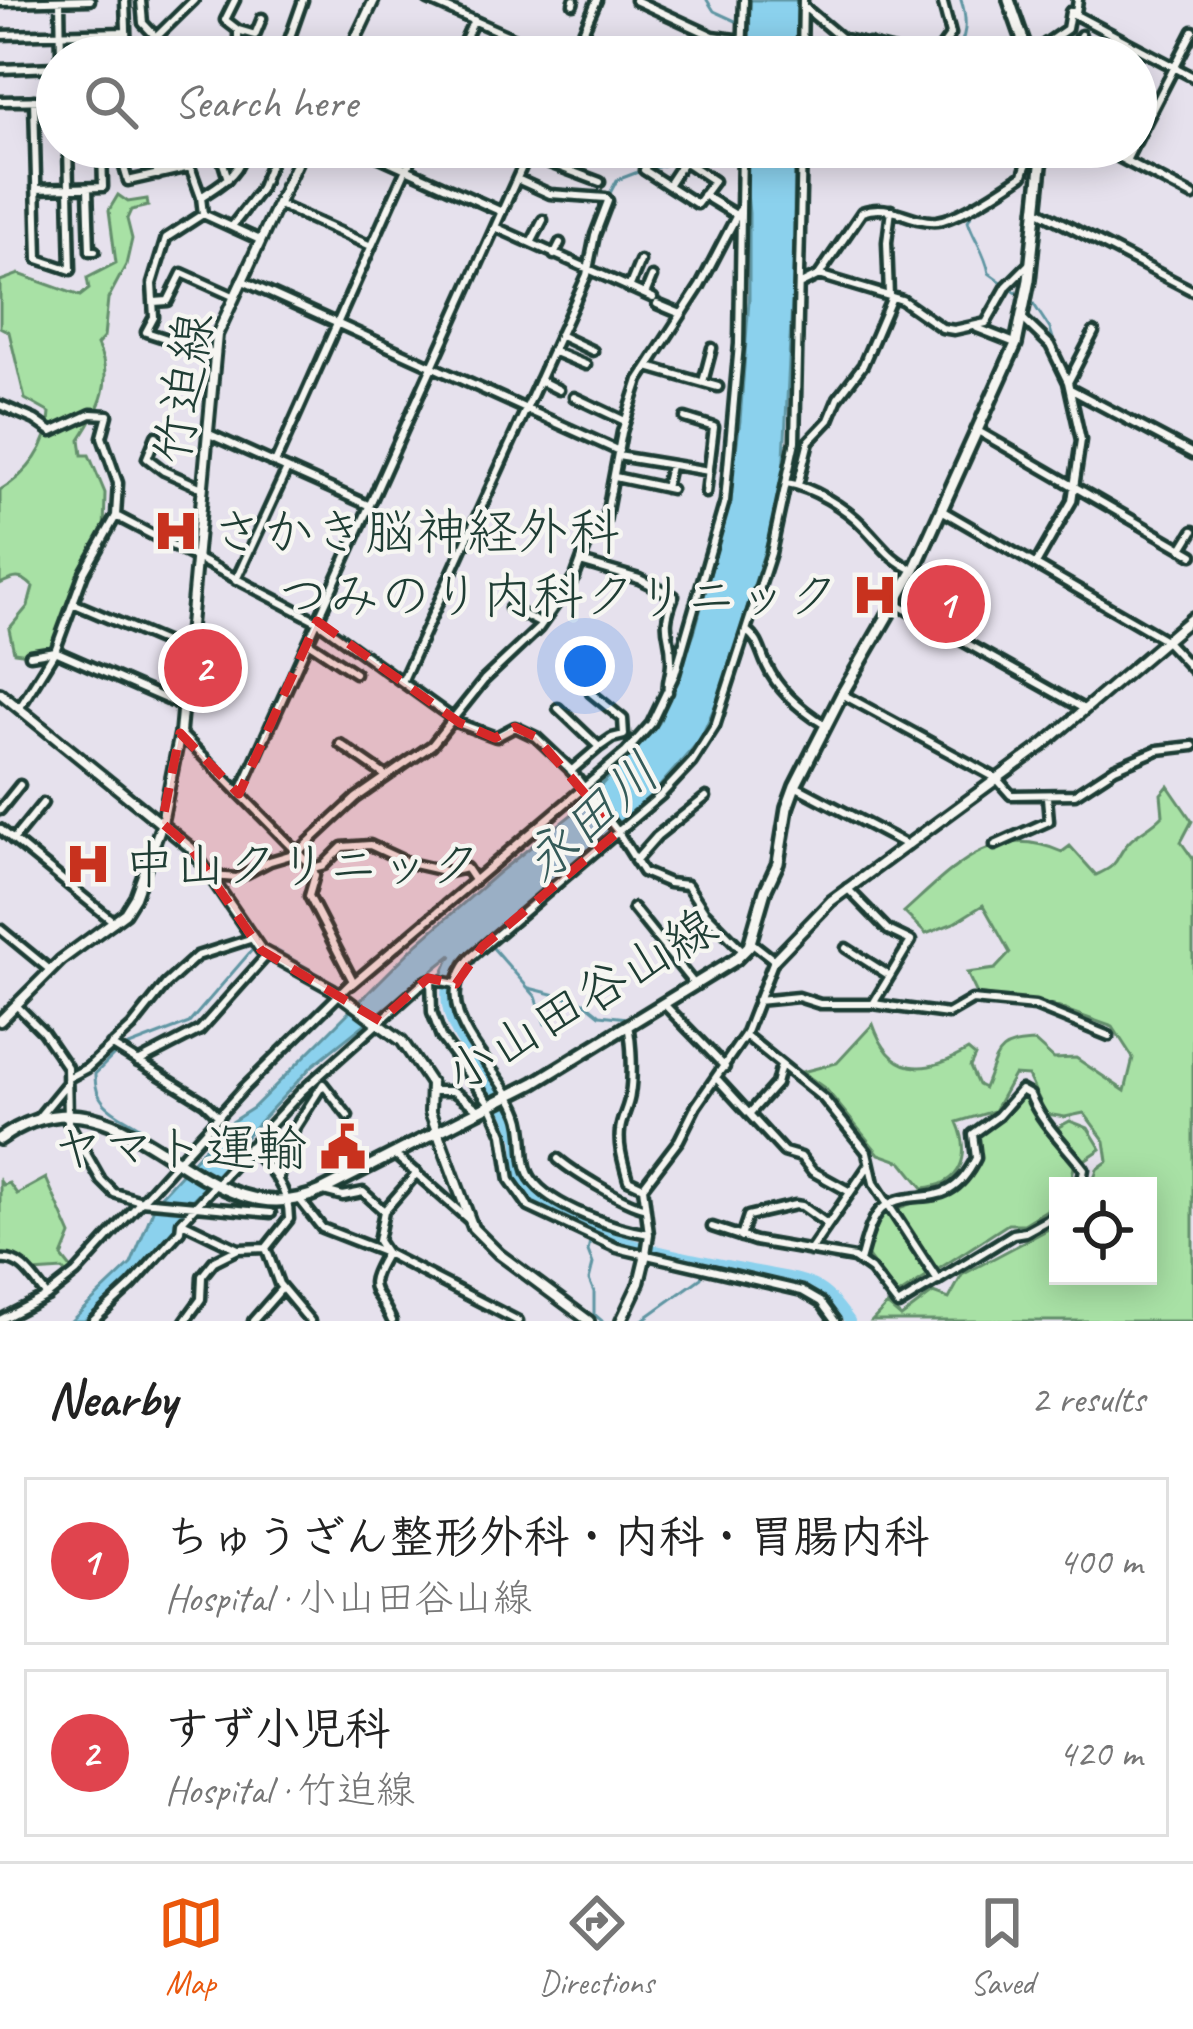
<!DOCTYPE html>
<html lang="en">
<head>
<meta charset="utf-8">
<style>
	body { margin:0; font-family:Caveat,"Klee One",sans-serif; background:#f6f6f6; color:#222 }
	.controls { position:absolute; right:36px; bottom:36px; display:grid; overflow:hidden; border-radius:0px; box-shadow:0 6px 30px #0003 }
	.controls button { width:108px; height:108px; display:grid; place-items:center; padding:0; border:0; border-bottom:3px solid #e0e0e0; background:#fff; color:#222; font:60px sans-serif }
	.you { position:absolute; left:585px; top:666px; width:42px; height:42px; margin:-30px; border:9px solid #fff; border-radius:50%; background:#1a73e8; box-shadow:0 0 0 18px #1a73e833 }
	.badge { display:grid; place-items:center; width:78px; height:78px; border-radius:50%; background:#ea580c; color:#fff; font-size:39px; font-weight:700 }
	.pin { position:absolute; translate:-50% -50%; border:6px solid #fff; box-shadow:0 3px 12px #0006 }
	.list { margin:0; padding:0; list-style:none }
	h2 { display:flex; justify-content:space-between; align-items:center; height:156px; margin:0; padding:0 48px; font-size:51px }
	h2 small { font-size:39px; font-weight:400; color:#767676 }
	.list li { display:grid; grid-template-columns:78px 1fr auto; gap:36px; align-items:center; box-sizing:border-box; height:168px; margin:0 24px 24px; padding:0 24px; border:3px solid #e0e0e0; border-radius:0px }
	.list b { display:block; font-size:45px; white-space:nowrap }
	.list p { margin:0; font-size:39px; white-space:nowrap; color:#767676 }
	.list em { font-size:39px; font-style:normal; color:#767676 }
	.icon { flex:none; width:66px; height:66px; fill:none; stroke:currentColor; stroke-width:2; stroke-linecap:round; stroke-linejoin:round }
	.map { position:relative; flex:none; width:1193px; height:1321px; overflow:hidden }
	.search { position:absolute; background:#fff; box-shadow:0 6px 30px #0003; left:36px; right:36px; top:36px; height:132px; display:flex; align-items:center; gap:30px; box-sizing:border-box; padding:0 42px; border-radius:66px; color:#767676; font-size:45px }
	.sheet { height:540px; background:#fff }
	nav { display:flex; justify-content:space-around; align-items:center; box-sizing:border-box; height:168px; border-top:3px solid #e0e0e0; background:#fff; font-size:33px; color:#767676 }
	nav a { display:grid; justify-items:center; gap:6px }
	nav .on { color:#ea580c }
	.map>svg:first-child { display:block }
	.green { fill:#a8e1a5; stroke:#648f6c; stroke-width:3 }
	.water { fill:#8bd1ed; stroke:#6096a3; stroke-width:3 }
	.lines { fill:none; stroke-linecap:round; stroke-linejoin:round }
	.stream { stroke:#6096a3; stroke-width:3 }
	.river { stroke:#8bd1ed; stroke-width:10 }
	.minor-casing { stroke:#1f3d34; stroke-width:15 }
	.tertiary-casing { stroke:#1f3d34; stroke-width:16 }
	.secondary-casing { stroke:#1f3d34; stroke-width:18 }
	.minor { stroke:#f6f6f2; stroke-width:6 }
	.tertiary { stroke:#f6f6f2; stroke-width:8 }
	.secondary { stroke:#f6f6f2; stroke-width:9 }
	.marked { fill:#d62828; fill-opacity:0.2; stroke:#d62828; stroke-width:9; stroke-dasharray:24 15; stroke-linejoin:round }
	.labels { text-anchor:middle; stroke-width:9; stroke-linejoin:round; paint-order:stroke }
	.street-label { font-size:51px; fill:#1f3d34; stroke:#f6f6f2 }
	.poi-label { font-size:51px; fill:#1f3d34; stroke:#f6f6f2; text-anchor:start }
	.water-label { font-size:54px; font-style:italic; fill:#355b59; stroke:#f6f6f2 }
</style>
</head>
<body>
<div class="map">
<svg width="1193" height="1321" viewBox="0 0 1193 1321">
	<rect width="100%" height="100%" fill="#e6e1ed"/>
	<filter id="ink" filterUnits="userSpaceOnUse"><feTurbulence type="fractalNoise" baseFrequency=".00833" numOctaves="2"/><feDisplacementMap in="SourceGraphic" scale="24" xChannelSelector="R" yChannelSelector="G"/><feConvolveMatrix kernelMatrix="1 2 1 2 8 2 1 2 1" color-interpolation-filters="sRGB"/></filter>
	<g filter="url(#ink)">
		<path class="green" d="M118 195 128 202 147 199 148 206 131 210 127 219 132 239 126 265 108 299 104 337 97 345C115 379 100 409 80 439L82 455H89L105 493 104 534 55 647 28 654 14 652 9 629 28 606 33 587C21 574 14 577 0 584V490C28 474 49 446 50 413L25 399 9 332 0 327V281L19 274 80 296 89 289 87 278 116 263 109 210Z
			M1168 786 1192 821 1181 842 1193 859V1321H872L887 1305 901 1317 933 1293 949 1299 962 1275 1058 1224V1276H1148V1186H1092L1097 1169 1108 1161 1105 1141 1084 1113 1065 1117 1046 1114 1028 1076 1014 1075 994 1111 957 1122C971 1154 963 1185 923 1188L902 1162 879 1154 826 1089 802 1072 837 1063 873 1024C891 1076 924 1076 968 1050L975 1056 970 1067 978 1085 984 1088C998 1055 994 1043 1035 1042L1054 1059 1076 1058 1125 1091 1133 1058 1113 1027 1054 1006 977 994 967 973 995 969 1010 953 983 905 954 923 926 934 904 912C952 869 993 821 1062 852L1070 846 1096 875C1124 863 1113 857 1131 840 1141 831 1153 826 1163 815L1161 794Z
			M1026 1094 1037 1120 1049 1132 1070 1121 1088 1128 1101 1149 1074 1167 1070 1186H1058V1203L1024 1224H1008L897 1296 866 1254 882 1214 960 1186 977 1163 976 1135 1017 1095Z
			M46 1178 71 1235 62 1257 73 1271 68 1276 63 1270 33 1272 11 1255H0V1181L3 1185 9 1183 17 1194Z"/>
		<path class="water" d="M750 0H798L796 57H749Z
			M748 147H795L793 282 783 477 771 530 722 690 700 740 651 796 460 960 451 977 442 975 452 955 313 1065 237 1146V1156C217 1180 182 1200 174 1230L119 1290 84 1321H71L131 1264 157 1200 225 1126 253 1108 418 943 498 873 580 808 659 723 695 630 728 507 740 421 749 300V213L744 163Z"/>
		<g class="lines">
			<path class="stream" d="M707 0 714 11 740 23
				M735 57 738 52
				M953 57C967 39 968 21 961 0
				M651 169 664 165 677 147
				M1023 179 1032 166 1033 147
				M609 195 617 180 638 172
				M974 209 968 221C974 240 985 251 989 273L1021 296
				M1031 300 1050 329 1058 355
				M493 948 536 997 545 1024
				M274 949 342 987
				M529 988 584 1002 600 1015 628 1018
				M124 1048 189 1023 252 950
				M115 1054 95 1074C94 1110 122 1114 145 1131
				M592 1230 588 1251 593 1264 589 1280 594 1292V1314L602 1321
				M707 1263V1261
				M641 1321 701 1278 703 1272"/>
			<path class="river" d="M453 965C431 1014 467 1048 493 1087 503 1103 512 1119 517 1137 521 1155 514 1173 528 1189 571 1241 693 1258 757 1271 776 1275 802 1277 819 1288 832 1296 841 1309 850 1321"/>
			<g class="minor-casing">
				<path id="minor" d="M125 0 127 57
					M235 0 225 20 238 30V49L256 57
					M428 0 556 57
					M635 0 713 36 742 40
					M60 1 61 57
					M141 1 143 23 157 38
					M0 2 90 0
					M573 4 574 0
					M803 6 841 38 920 57
					M1070 12 1193 77
					M238 30 255 35 262 18
					M0 35 126 32
					M351 50 366 57
					M1029 55 1067 29 1070 12H1076L1078 0
					M136 57 194 0
					M283 57 303 0
					M457 57 474 20
					M572 57 597 0
					M719 57 730 39
					M742 57 744 0
					M802 57 803 0
					M865 57 869 44
					M935 57 951 34 942 0
					M1058 57 1071 50 1081 35
					M0 69 57 67
					M34 100 38 259 71 270 68 147
					M0 101 57 100
					M1136 142 1193 31
					M118 147 128 181 190 167
					M151 147 158 175
					M183 147 201 197 203 214 260 240
					M218 147 228 179
					M357 147 502 212
					M655 147 644 170 697 204 714 181 684 161
					M1099 147 1193 196
					M528 155 600 182
					M1126 161 1133 147
					M407 169 417 147
					M668 185 693 147
					M88 188 90 251H95
					M36 189 103 187 102 147
					M703 195 736 215
					M201 197C222 183 242 173 244 147
					M277 204 371 246
					M1035 209 1193 291
					M203 214 166 238 152 284 154 317 146 332 214 354
					M233 225 260 190 277 147
					M495 227 653 298
					M531 243 543 220
					M554 255 560 243
					M819 275 902 300 942 328 954 330 986 323 1007 286 1028 265
					M241 280 619 451
					M801 284 819 275 862 212C890 201 909 223 937 221 958 219 1004 188 1023 175L1031 150
					M629 288 640 261
					M645 294 652 277
					M889 296 887 242 891 210
					M154 302 168 301 182 273 233 296
					M657 304 681 314
					M1022 318 1050 345 1068 382 1081 440 1072 501 1036 564
					M977 328 1015 343
					M559 335 593 351
					M552 351 586 365
					M648 367 718 387
					M539 380 559 390
					M703 382 712 348
					M1068 382 1094 332
					M1070 389 1193 454
					M574 397 625 421
					M0 405 35 420 52 432 91 414 108 415 102 437 118 483 116 516 84 573 55 651 19 709
					M685 418 714 427 706 493
					M978 431 1193 555
					M207 433 368 505
					M156 436 147 458 164 471 202 488
					M618 456 709 471
					M275 463 406 169
					M615 477 671 489
					M787 483C812 487 846 508 863 526 881 544 891 561 914 570
					M798 485 809 441 829 420 838 398 863 365 892 297
					M665 488 670 466
					M943 511 1164 639 1193 670
					M116 516 317 621 455 720
					M1182 549 1193 531
					M581 562 639 579 674 596C659 634 672 630 671 663 671 675 666 681 668 692
					M236 580 287 469
					M75 604 188 652
					M896 604 1084 709
					M510 608 542 624
					M747 631C760 641 760 652 767 666 779 692 801 710 825 725
					M308 642 355 673
					M30 655 55 651 182 706
					M185 678 214 689 228 658
					M402 682 587 275 595 235 608 201 606 198 550 194 517 179
					M591 693 623 719 624 735 612 738 599 747
					M842 694 996 778 1011 795 1075 794 1115 768 1158 750 1193 746
					M558 708 599 747 571 771
					M455 722 496 737 515 727 536 737 569 768 618 832 643 872 669 883 687 885 704 911 744 952
					M340 744 386 776
					M795 786 907 845
					M240 793 531 147
					M0 810 20 785
					M0 829 114 922
					M13 840 43 803
					M995 845 1049 821 1047 797
					M635 861 657 836 706 797
					M313 868 324 865 342 847 370 845 409 863 449 872 466 868 474 880
					M212 876 237 878 270 861 297 853 356 798 432 745 484 680 539 628 575 577 586 547 605 522 622 432 639 380 700 286 739 211
					M633 908 694 984
					M0 929 50 970
					M846 948 890 976
					M431 979 432 1012 441 1037 490 1104 503 1134 510 1180 529 1207 617 1248 802 1291 821 1302 835 1321
					M351 985 626 752 651 724 675 674 725 501 739 344 742 147
					M757 1001 798 997 820 1004H873L911 941 888 930 847 888
					M663 1003 725 1067
					M873 1004 948 1014 972 1000 1035 1006 1109 1036
					M16 1005 43 1032 67 1067 68 1122 101 1180 114 1193 141 1201 271 1213
					M628 1026C632 1042 633 1077 630 1094 629 1107 621 1118 620 1131 618 1148 624 1164 628 1180L643 1187
					M745 1035 824 1099 867 1152 874 1183 938 1281
					M111 1045 204 1102 219 1117
					M138 1062 200 1030 267 955
					M70 1077 87 1068 132 1027 166 984 197 956 250 939
					M718 1080 784 1152 801 1157 812 1171 850 1192
					M432 1091H453L479 1110
					M750 1113 776 1084 781 1065
					M39 1117 67 1083
					M394 1154 468 1219
					M558 1159C573 1172 624 1203 643 1207
					M278 1179 295 1128 323 1084 348 1116
					M324 1191 343 1196 363 1192 384 1211
					M300 1200 322 1228 386 1253 518 1321
					M182 1222 238 1249
					M712 1227 755 1241 854 1258 871 1270 898 1305 1013 1234 1025 1232 1058 1214
					M649 1234C617 1229 550 1207 531 1178 520 1162 527 1134 519 1114 500 1065 423 1013 471 957L661 795 692 762 715 726 771 553 795 441 802 147
					M741 1237 748 1216 795 1205 802 1206 827 1224
					M266 1248 279 1284 310 1321
					M810 1251 869 1165
					M646 1254 649 1234 643 1187 679 1140 696 1106 745 1035 774 960 751 942
					M0 1260C22 1257 34 1280 47 1296
					M860 1261C865 1245 870 1217 884 1207 916 1185 948 1215 976 1158L973 1134 998 1116 1021 1090 1030 1095C1042 1124 1064 1143 1084 1169L1081 1186
					M0 1320 47 1296 76 1273 245 1087 353 981 309 896 315 875 313 868 180 733
					M93 1321 132 1285 180 1231 181 1222 302 1091 424 982 431 979 456 984
					M185 1321 201 1299 202 1276 214 1261 238 1249 266 1248 289 1219C289 1187 271 1169 249 1147
					M253 1321 282 1288
					M392 1321C376 1285 362 1293 386 1253L378 1241 384 1211 417 1173"/>
			</g>
			<g class="tertiary-casing">
				<path id="tertiary" d="M347 57 374 0
					M0 693 191 848 261 950 332 989 402 1041 431 1084 430 1112 473 1228 499 1254 589 1321
					M774 960 831 901 1043 745 1193 617
					M0 1021 61 960 125 913 135 897 162 823 180 733 217 335 304 147
					M621 1321 639 1283 646 1254"/>
			</g>
			<g class="secondary-casing">
				<path id="secondary" d="M1009 0 1029 57
					M0 1139C127 1048 199 1247 321 1191L534 1083 736 959 749 946 765 891 778 863 787 808 795 786 842 694 914 570 1016 344 1029 280 1043 147"/>
			</g>
			<use href="#minor" class="minor"/>
			<use href="#tertiary" class="tertiary"/>
			<use href="#secondary" class="secondary"/>
		</g>
	</g>
	<path class="marked" d="M317 621 460 723 495 738 515 727 536 737 618 832 482 947 456 984 428 978 380 1021 261 950 191 848 162 823 180 733 239 794Z"/>
	<defs>
		<g id="hospital-bare" transform="scale(3.6)"><path d="M-5-5h3v3.5h4V-5h3V5h-3V1.5h-4V5h-3Z" fill="#c8321e" stroke="#f6f6f2" stroke-width="2.5" paint-order="stroke"/></g>
		<g id="civic-bare" transform="scale(3.6)"><path d="M-.6-6.5H3V-4.5H.6V-3L4-1V1h2V6H-6V1h2V-1L-.6-3ZM-1.2 2.5V6h2.4V2.5Z" fill="#c8321e" stroke="#f6f6f2" stroke-width="2.5" paint-order="stroke"/></g>
	</defs>
	<g fill-rule="evenodd">
		<use href="#hospital-bare" x="176" y="531"/>
		<use href="#hospital-bare" x="875" y="595"/>
		<use href="#hospital-bare" x="88" y="864"/>
		<use href="#civic-bare" x="343" y="1147"/>
	</g>
	<g class="labels">
		<g class="street-label">
			<text transform="translate(182 388) rotate(-81)" y="18">竹迫線</text>
			<text transform="translate(580 999) rotate(-31)" y="18">小山田谷山線</text>
		</g>
		<g class="poi-label">
			<text x="212" y="549">さかき脳神経外科</text>
			<text x="839" y="613" text-anchor="end">つみのり内科クリニック</text>
			<text x="124" y="882">中山クリニック</text>
			<text x="307" y="1165" text-anchor="end">ヤマト運輸</text>
		</g>
		<g class="water-label">
			<text transform="translate(590 817) rotate(-42)" y="19">永田川</text>
		</g>
	</g>
</svg>
<div class="controls">
<button><svg class="icon" aria-label="locate" viewBox="0 0 24 24"><circle cx="12" cy="12" r="6"/><path d="M12 2v4M12 18v4M2 12h4M18 12h4"/></svg></button>
</div>
<div class="you"></div>
<div class="pin badge" style="left:946px;top:604px;background:#e0444e">1</div>
<div class="pin badge" style="left:203px;top:668px;background:#e0444e">2</div>
<div class="search"><svg class="icon" aria-label="search" viewBox="0 0 24 24"><circle cx="10" cy="10" r="6"/><path d="M15 15l6 6"/></svg>Search here</div>
</div>
<section class="sheet">
<h2>Nearby<small>2 results</small></h2>
<ul class="list">
<li><span class="badge" style="background:#e0444e">1</span><div><b>ちゅうざん整形外科・内科・胃腸内科</b><p>Hospital · 小山田谷山線</p></div><em>400 m</em></li>
<li><span class="badge" style="background:#e0444e">2</span><div><b>すず小児科</b><p>Hospital · 竹迫線</p></div><em>420 m</em></li>
</ul>
</section>
<nav>
<a class="on"><svg class="icon" aria-label="map" viewBox="0 0 24 24"><path d="M3 6l6-2 6 2 6-2v14l-6 2-6-2-6 2zM9 4v14M15 6v14"/></svg>Map</a>
<a><svg class="icon" aria-label="directions" viewBox="0 0 24 24"><path d="M12 3l9 9-9 9-9-9zM9 14v-3h6M13 9l2 2-2 2"/></svg>Directions</a>
<a><svg class="icon" aria-label="saved" viewBox="0 0 24 24"><path d="M7 4h10v16l-5-4-5 4z"/></svg>Saved</a>
</nav>
</body>
</html>
